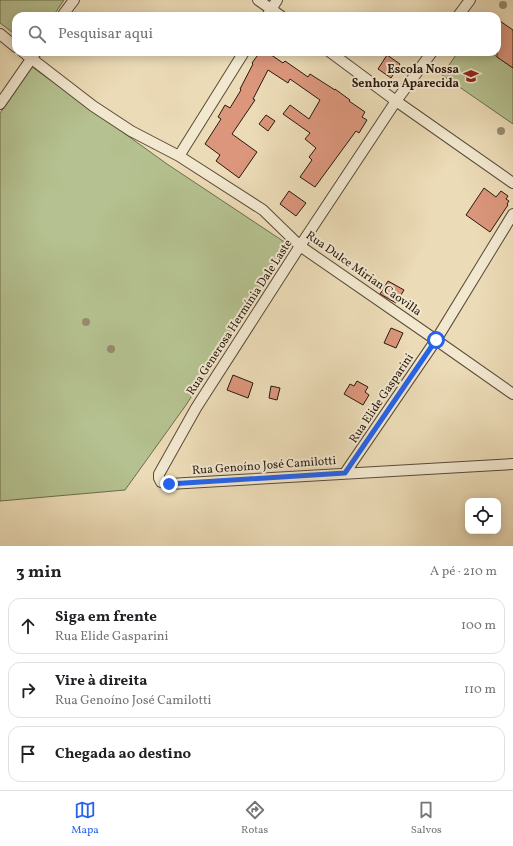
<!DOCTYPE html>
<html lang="pt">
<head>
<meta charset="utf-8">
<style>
	body { margin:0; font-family:Vollkorn,serif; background:#f6f6f6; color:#202124 }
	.controls { position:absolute; right:12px; bottom:12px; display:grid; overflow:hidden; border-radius:8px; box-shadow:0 2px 10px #0003 }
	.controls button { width:36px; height:36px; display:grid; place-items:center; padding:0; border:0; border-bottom:1px solid #e0e0e0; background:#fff; color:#202124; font:20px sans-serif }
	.stop { position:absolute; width:12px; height:12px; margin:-9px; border:3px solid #2563eb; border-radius:50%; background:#fff }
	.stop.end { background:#2563eb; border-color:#fff; box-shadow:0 1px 4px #0008 }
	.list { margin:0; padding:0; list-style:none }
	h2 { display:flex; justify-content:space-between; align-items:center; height:52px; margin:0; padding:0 16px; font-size:17px }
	h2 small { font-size:13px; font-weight:400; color:#757577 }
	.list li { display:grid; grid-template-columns:26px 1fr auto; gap:12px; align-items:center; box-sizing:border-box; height:56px; margin:0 8px 8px; padding:0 8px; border:1px solid #e0e0e0; border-radius:12px }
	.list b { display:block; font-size:15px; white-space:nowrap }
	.list p { margin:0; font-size:13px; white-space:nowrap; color:#757577 }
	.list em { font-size:13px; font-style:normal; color:#757577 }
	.icon { flex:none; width:22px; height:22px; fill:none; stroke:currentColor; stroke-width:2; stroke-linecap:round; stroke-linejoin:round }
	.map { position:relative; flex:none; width:513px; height:546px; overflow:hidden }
	.search { position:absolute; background:#fff; box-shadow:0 2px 10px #0003; left:12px; right:12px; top:12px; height:44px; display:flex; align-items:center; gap:10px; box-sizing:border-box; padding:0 14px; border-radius:12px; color:#757577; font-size:15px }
	.sheet { height:244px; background:#fff }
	nav { display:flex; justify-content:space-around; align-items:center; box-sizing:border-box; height:56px; border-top:1px solid #e0e0e0; background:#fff; font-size:11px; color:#757577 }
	nav a { display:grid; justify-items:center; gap:2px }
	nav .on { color:#2563eb }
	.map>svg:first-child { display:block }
	.green { fill:#b5c190; stroke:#6e6d4f }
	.building { fill:#db967c; stroke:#28190e }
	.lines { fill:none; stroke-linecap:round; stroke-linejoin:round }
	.minor-casing { stroke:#594a38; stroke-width:12 }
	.minor { stroke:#f2e8d0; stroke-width:10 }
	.tree { fill:#978c6f }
	.route { stroke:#2563eb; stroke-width:5 }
	.labels { text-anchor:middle; stroke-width:4; stroke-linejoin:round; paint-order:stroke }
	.poi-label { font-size:12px; font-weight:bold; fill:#28190e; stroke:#f2e8d0; text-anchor:end }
	.street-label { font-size:12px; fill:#28190e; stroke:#f2e8d0 }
</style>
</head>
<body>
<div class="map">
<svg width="513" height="546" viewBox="0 0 513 546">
	<rect width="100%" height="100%" fill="#ebdbb6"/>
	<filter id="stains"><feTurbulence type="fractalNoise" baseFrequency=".005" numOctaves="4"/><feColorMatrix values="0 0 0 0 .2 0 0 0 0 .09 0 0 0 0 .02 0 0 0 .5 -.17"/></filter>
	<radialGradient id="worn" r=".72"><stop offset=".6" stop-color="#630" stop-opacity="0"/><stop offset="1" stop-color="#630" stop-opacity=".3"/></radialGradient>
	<path class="green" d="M0 0H64L53 16H16V35L0 23Z
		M458 52H490L513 68V124L442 75Z
		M32 67 167 164 289 245 186 405 125 490 0 501V113Z"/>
	<path class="building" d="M497 19 513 30V68L497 57Z
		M260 52H267L283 63 285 61 308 77 310 74 335 90V89L350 100 349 101 365 112 362 117 367 120 359 133 356 131 315 187 300 177 312 160 309 157 316 148 305 139 310 133 283 114 290 105 309 119 320 100 290 79 288 83 268 70 253 99 255 100 232 134 257 152 239 178 216 161 220 155 205 144 221 119 218 117 225 105 230 108 241 90 240 89 253 64 252 63Z
		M387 55 400 64 391 78 378 69Z
		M266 115 275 121 268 131 259 124Z
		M484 188 496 197 501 191 508 196 506 199 509 201 507 204 508 205 490 232 466 215Z
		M289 191 306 203 296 216 280 204Z
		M388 281 404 290 396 303 380 294Z
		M391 328 403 333 396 348 384 343Z
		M233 375 253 383 248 398 227 390Z
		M357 381 368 387 365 392 369 395 363 405 344 394 350 384 354 386Z
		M271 386 280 388 277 400 269 398Z"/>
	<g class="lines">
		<g class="minor-casing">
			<path id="minor" d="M258 0 281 16
				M62 16 74 0
				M267 16 277 0
				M458 16 470 0
				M0 34 16 47
				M23 52 93 106 131 131 179 156 263 210 300 246 436 340 513 394
				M330 52 396 101 513 183
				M432 52 396 101 300 246 196 408 159 474V478L161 482 169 484 513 464
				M0 104 36 52
				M179 156 244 52
				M345 473 436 340 513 214"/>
		</g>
		<use href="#minor" class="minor"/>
	</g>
	<g class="tree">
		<circle cx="503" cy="5" r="4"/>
		<circle cx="501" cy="131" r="4"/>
		<circle cx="86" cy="322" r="4"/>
		<circle cx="111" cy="349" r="4"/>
	</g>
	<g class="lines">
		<path class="route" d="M169 484 345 473 436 340"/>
	</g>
	<defs>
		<g id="school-bare" transform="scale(1.2)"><path d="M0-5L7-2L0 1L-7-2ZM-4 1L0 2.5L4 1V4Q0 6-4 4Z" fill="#8f2418" stroke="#f2e8d0" stroke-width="2.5" paint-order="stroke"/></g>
	</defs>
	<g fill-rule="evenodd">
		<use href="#school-bare" x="471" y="76"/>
	</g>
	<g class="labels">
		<g class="poi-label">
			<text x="459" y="73">Escola Nossa<tspan x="459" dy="14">Senhora Aparecida</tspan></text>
		</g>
		<g class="street-label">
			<text transform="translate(364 273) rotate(35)" y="4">Rua Dulce Mirian Caovilla</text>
			<text transform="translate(239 317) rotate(-57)" y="4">Rua Generosa Hermínia Dale Laste</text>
			<text transform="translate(381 398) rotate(-56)" y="4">Rua Elide Gasparini</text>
			<text transform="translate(264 465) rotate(-4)" y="4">Rua Genoíno José Camilotti</text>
		</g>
	</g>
	<rect width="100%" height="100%" filter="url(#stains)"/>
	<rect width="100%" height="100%" fill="url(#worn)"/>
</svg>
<div class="controls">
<button><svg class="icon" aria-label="locate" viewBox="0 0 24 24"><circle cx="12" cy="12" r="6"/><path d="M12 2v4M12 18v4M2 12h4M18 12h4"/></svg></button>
</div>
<div class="stop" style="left:436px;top:340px"></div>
<div class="stop end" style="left:169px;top:484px"></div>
<div class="search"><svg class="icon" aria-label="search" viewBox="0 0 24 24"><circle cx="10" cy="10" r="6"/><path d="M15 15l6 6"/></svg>Pesquisar aqui</div>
</div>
<section class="sheet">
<h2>3 min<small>A pé · 210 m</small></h2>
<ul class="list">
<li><svg class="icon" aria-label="ahead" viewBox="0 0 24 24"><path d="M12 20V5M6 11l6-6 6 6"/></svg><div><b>Siga em frente</b><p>Rua Elide Gasparini</p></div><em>100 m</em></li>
<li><svg class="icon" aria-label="right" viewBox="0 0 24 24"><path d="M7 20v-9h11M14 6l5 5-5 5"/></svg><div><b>Vire à direita</b><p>Rua Genoíno José Camilotti</p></div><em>110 m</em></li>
<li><svg class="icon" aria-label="arrive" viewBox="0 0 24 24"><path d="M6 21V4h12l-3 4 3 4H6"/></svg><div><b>Chegada ao destino</b></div></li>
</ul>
</section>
<nav>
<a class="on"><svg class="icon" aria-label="map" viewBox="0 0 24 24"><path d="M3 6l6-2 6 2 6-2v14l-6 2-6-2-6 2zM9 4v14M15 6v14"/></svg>Mapa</a>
<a><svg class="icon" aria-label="directions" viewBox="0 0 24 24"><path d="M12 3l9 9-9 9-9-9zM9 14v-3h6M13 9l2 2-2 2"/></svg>Rotas</a>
<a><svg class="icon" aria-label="saved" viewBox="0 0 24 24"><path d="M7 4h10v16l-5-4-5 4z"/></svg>Salvos</a>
</nav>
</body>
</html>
